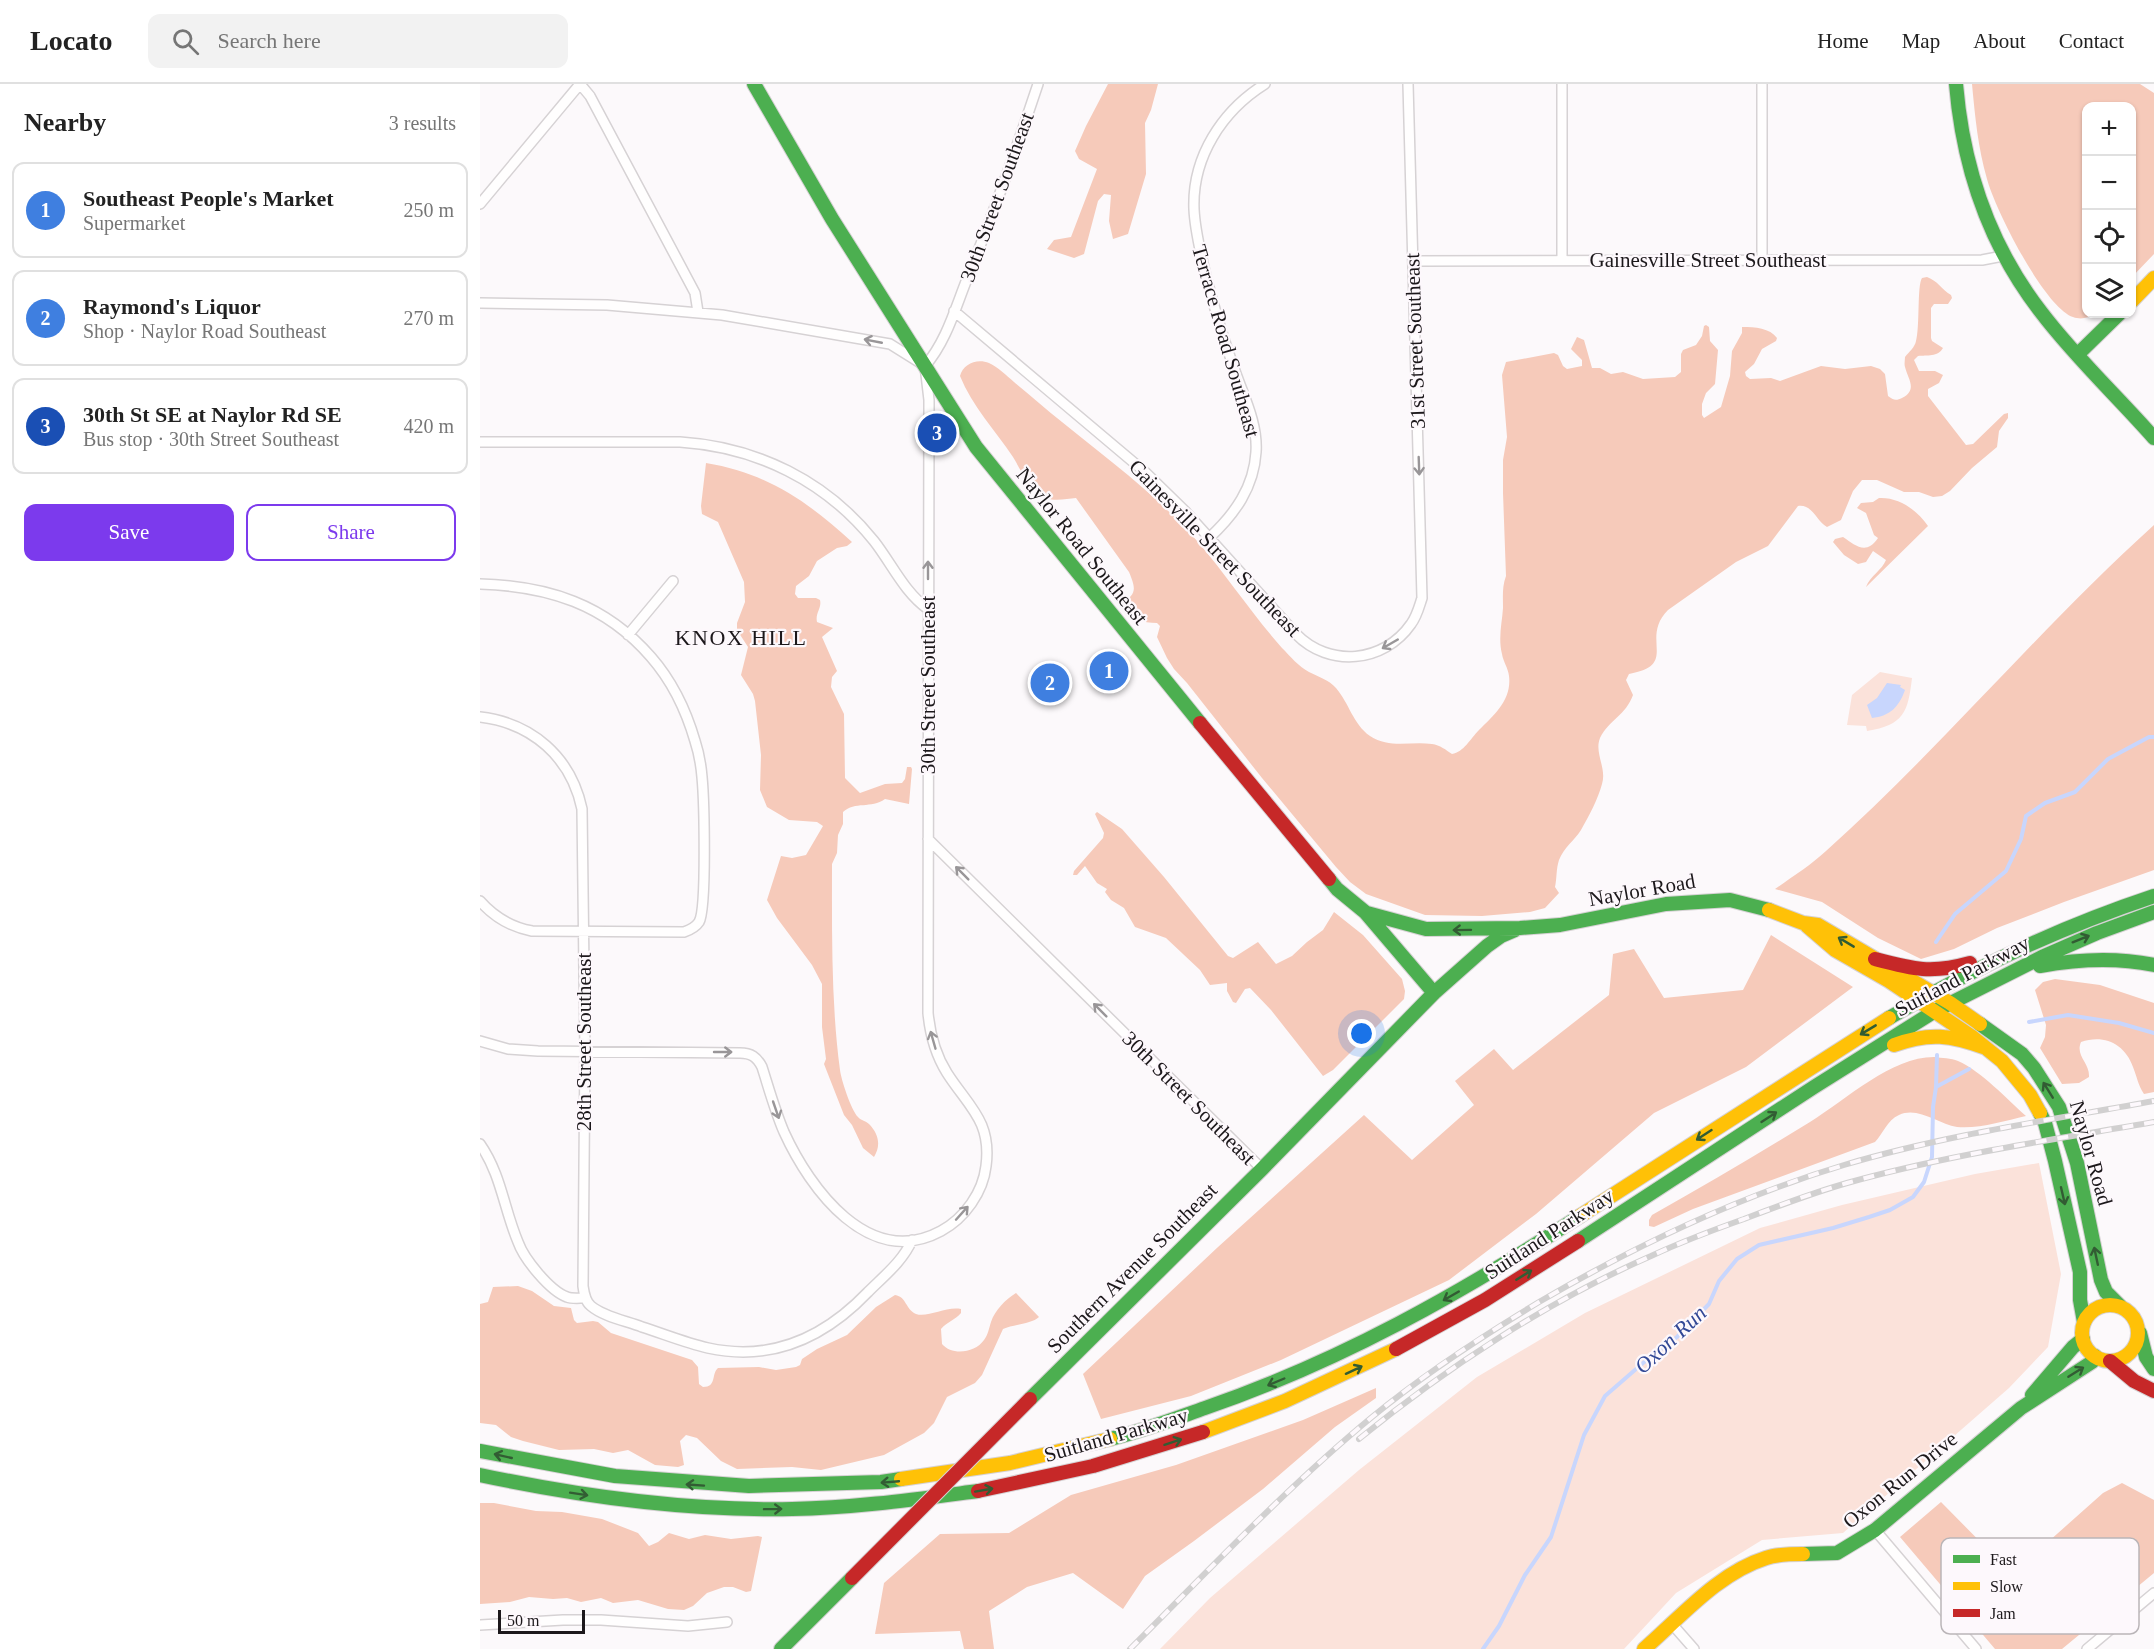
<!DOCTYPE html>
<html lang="en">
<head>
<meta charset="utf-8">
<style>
	body { margin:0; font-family:Georgia,serif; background:#f2f2f2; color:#222 }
	.controls { position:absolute; right:18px; top:18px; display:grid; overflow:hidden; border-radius:12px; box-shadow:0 2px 4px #0004 }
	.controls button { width:54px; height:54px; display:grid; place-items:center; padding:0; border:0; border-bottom:2px solid #e0e0e0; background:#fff; color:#222; font:30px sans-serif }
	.scale { position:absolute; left:18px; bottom:15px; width:87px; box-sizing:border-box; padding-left:6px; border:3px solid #1c181b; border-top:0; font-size:16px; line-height:21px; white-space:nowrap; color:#1c181b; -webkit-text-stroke:4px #fdf8fc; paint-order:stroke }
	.you { position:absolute; left:882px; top:950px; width:21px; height:21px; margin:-15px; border:4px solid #fff; border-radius:50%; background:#1a73e8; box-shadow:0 0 0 9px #1a73e833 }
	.badge { display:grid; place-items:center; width:39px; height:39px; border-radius:50%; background:#7c3aed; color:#fff; font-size:20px; font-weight:700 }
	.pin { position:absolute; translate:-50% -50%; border:3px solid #fff; box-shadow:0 2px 6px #0006 }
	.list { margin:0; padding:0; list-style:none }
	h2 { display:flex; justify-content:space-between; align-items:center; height:78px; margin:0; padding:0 24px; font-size:26px }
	h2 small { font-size:20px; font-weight:400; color:#767676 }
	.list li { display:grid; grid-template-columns:39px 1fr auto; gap:18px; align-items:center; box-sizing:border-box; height:96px; margin:0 12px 12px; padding:0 12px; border:2px solid #e0e0e0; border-radius:12px }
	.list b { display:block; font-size:22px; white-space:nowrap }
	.list p { margin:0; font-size:20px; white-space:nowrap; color:#767676 }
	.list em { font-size:20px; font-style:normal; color:#767676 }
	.actions { display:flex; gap:12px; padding:18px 24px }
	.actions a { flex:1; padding:14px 0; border:2px solid #7c3aed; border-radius:12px; text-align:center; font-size:21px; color:#7c3aed }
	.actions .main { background:#7c3aed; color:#fff }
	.icon { flex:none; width:33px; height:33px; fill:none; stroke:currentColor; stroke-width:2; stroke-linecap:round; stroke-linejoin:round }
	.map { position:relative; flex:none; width:1674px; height:1565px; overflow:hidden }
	header { display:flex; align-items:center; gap:36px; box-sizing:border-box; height:84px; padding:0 30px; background:#fff; border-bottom:2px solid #e0e0e0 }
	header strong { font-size:28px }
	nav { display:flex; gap:33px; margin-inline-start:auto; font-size:21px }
	.search { width:420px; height:54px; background:#f2f2f2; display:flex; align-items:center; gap:15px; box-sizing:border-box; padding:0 21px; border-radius:12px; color:#767676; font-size:22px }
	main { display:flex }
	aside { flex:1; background:#fff }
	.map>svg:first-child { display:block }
	.green { fill:#fbe2da }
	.forest { fill:#f6caba }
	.water { fill:#c8d6fd }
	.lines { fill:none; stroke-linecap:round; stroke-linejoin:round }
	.stream { stroke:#c8d6fd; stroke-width:4 }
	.street-casing { stroke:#d6d2d4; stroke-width:12 }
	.fast-casing { stroke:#d6d2d4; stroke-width:16 }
	.slow-casing { stroke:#d6d2d4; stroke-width:16 }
	.jam-casing { stroke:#d6d2d4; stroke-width:16 }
	.street { stroke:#fffefe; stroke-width:9 }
	.fast { stroke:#4caf50; stroke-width:14 }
	.slow { stroke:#ffc107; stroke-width:14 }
	.jam { stroke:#c62828; stroke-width:14 }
	.rail-casing { stroke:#d1d0d0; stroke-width:6 }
	.rail { stroke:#fdf8fc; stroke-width:4; stroke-dasharray:11; stroke-linecap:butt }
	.jam-bridge-casing { stroke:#d6d2d4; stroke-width:16; stroke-linecap:butt }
	.jam-bridge { stroke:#c62828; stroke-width:14 }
	.oneway { stroke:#999698 }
	.oneway2 { stroke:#325c33 }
	.labels { text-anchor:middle; stroke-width:4.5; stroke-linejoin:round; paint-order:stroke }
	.street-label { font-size:21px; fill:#1c181b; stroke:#fdf8fc }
	.neighbourhood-label { font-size:22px; letter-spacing:1.5px; fill:#1c181b; stroke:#fdf8fc }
	.water-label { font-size:22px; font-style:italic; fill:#324896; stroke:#fdf8fc }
	.key { fill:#fdf8fc; stroke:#bab5b8; stroke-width:1.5 }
	.key-label { font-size:16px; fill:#1c181b }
</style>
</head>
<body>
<header>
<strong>Locato</strong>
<div class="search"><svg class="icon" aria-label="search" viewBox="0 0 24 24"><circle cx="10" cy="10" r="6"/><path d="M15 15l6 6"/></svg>Search here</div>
<nav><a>Home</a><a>Map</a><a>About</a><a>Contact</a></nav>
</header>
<main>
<aside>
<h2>Nearby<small>3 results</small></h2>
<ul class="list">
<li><span class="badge" style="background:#3f7fe0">1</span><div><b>Southeast People's Market</b><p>Supermarket</p></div><em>250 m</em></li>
<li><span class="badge" style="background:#3f7fe0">2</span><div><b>Raymond's Liquor</b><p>Shop · Naylor Road Southeast</p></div><em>270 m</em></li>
<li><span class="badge" style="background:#1a4fb4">3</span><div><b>30th St SE at Naylor Rd SE</b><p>Bus stop · 30th Street Southeast</p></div><em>420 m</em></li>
</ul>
<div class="actions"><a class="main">Save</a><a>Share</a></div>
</aside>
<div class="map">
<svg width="1674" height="1565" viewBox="0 0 1674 1565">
	<rect width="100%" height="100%" fill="#fcf9fb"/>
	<path class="green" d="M1400 588 1432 594C1428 628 1424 641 1387 647L1386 642 1367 641 1372 611Z
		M1559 1079 1581 1190 1568 1263 1529 1304 1363 1449 1282 1456 1196 1509 1144 1565H680L730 1514 879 1386 997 1293 1105 1229 1280 1144 1362 1121 1495 1090Z"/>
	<path class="forest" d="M628 0H678L671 26 665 39 666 90 648 150 633 155 629 137 631 111 624 110 618 117 604 170 594 174 567 165 574 156 591 153 617 85 599 75 595 67 606 42Z
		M1492 0H1660L1674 9V170L1652 193V22H1606V230H1614C1608 234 1601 236 1593 233 1564 223 1515 125 1507 95 1498 64 1495 32 1492 0Z
		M1447 193C1458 197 1461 205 1471 211L1472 214 1468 220H1454L1451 224V254L1452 257 1463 264C1458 273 1447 271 1438 272L1434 276 1439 287H1455L1463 291 1459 299 1448 305V312L1486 361 1493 360 1524 330 1528 329V334L1519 347 1517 363 1492 384 1470 407 1462 412 1453 413 1439 408H1424L1397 396H1382L1373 407 1361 436 1347 443C1336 437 1333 420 1318 422L1288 462 1256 478 1188 526C1159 555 1200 581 1149 590L1146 596 1153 611C1146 631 1129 636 1120 654 1114 669 1127 684 1122 700 1118 715 1109 732 1101 746 1094 757 1084 763 1079 776 1076 785 1077 794 1075 803L1079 809 1065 824 1050 828 1002 832 945 831 886 810 870 798 856 783 782 694 707 599 694 585 687 574 677 553 680 542 677 539C663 539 651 535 641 523V520C657 510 656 505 649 488L596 414C586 415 573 418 564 413 548 403 542 388 533 373 515 346 492 322 480 292 483 280 497 274 509 279 518 283 526 291 534 298 550 311 566 325 582 338 629 376 678 412 718 458 747 492 772 530 802 564 810 572 819 583 829 588 839 593 849 596 856 604 869 619 873 640 890 652 910 665 930 657 952 660 960 661 966 666 972 670 984 668 990 655 999 646 1014 631 1032 616 1029 592 1028 584 1023 577 1022 570 1018 554 1022 539 1023 524 1023 512 1022 503 1026 492L1023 409V376L1027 353 1022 291 1026 278 1074 269 1078 271 1083 282 1087 285 1102 282V276L1091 265 1097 253 1104 256 1112 284H1120L1131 290 1143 288 1163 295 1195 293 1201 288V270L1203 266 1216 261 1222 252 1224 242 1226 241 1229 243 1230 257 1238 266 1235 300 1226 309 1222 320V331L1224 334 1241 323 1250 292 1252 267 1262 249V243C1275 243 1290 244 1297 254L1296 257 1282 265 1274 280 1265 288 1266 292 1270 295 1291 294 1300 297 1341 282 1365 285 1391 282 1400 285 1405 290 1408 312C1413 316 1416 317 1422 314 1438 306 1428 295 1425 283 1424 280 1425 276 1425 273 1429 268 1435 263 1436 257 1440 243 1437 201 1442 194Z
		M226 379C287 389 327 417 372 458L367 462 357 464 337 477 329 492 316 502 315 510 318 514H336L340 516C342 524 335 529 337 538L353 544 342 553 357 587 352 593 351 603 364 630 365 694 380 709 405 700 422 699 425 695 427 683H431L432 685 429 720 405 715C391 725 375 717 363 728V740L358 751 357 769 352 780C352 846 351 920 360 986 361 995 371 1026 378 1033 380 1036 386 1037 389 1040 399 1050 401 1062 394 1073L383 1064 372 1041 364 1031 344 980 346 975 342 943V900L332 881 297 834 287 816 301 772 312 774 326 771 343 742 337 738 309 736 287 723 280 706 281 671 275 617 273 610 261 591 268 563 257 546V539L265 518 264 498 238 438 222 430 221 422Z
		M1399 414C1419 413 1437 426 1448 442L1386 503C1390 492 1402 486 1406 476L1393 467 1386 478 1378 480 1364 471 1353 458 1355 455 1363 453C1375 461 1386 472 1398 454L1394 451 1386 429 1377 424 1381 419 1393 418Z
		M1674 441V786L1584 818 1517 844 1474 865 1441 875 1398 854 1342 818 1295 805C1312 793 1331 781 1346 767 1461 664 1560 544 1674 441Z
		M617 728 642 745 684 793 748 872 753 874 778 858 796 880 812 872 827 858 843 846 854 828 883 851 922 895 925 907 924 915 853 986 843 992 791 926 770 904 765 905 756 919 753 918 747 907V899L730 901 720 886 686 854 655 843 644 824 631 816 625 808 627 805 617 799 605 782 597 791H593L594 787 623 754 624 749 615 730Z
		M1291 851 1373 903 1266 983 1174 1029 1056 1130 969 1196 801 1276 711 1312 621 1335 603 1290 738 1163 884 1031 932 1076 994 1021 975 997 1014 965 1033 986 1129 911 1133 870 1154 865 1184 914 1263 906Z
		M1575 895 1620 901 1674 919V1008L1664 1010C1658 1001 1657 993 1653 983 1645 960 1624 950 1601 958 1595 972 1610 979 1609 993L1599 999 1582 1000 1560 964 1565 953 1566 941 1555 906 1563 898Z
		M1454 973C1462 974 1471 974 1478 977 1501 987 1527 1015 1546 1032 1524 1037 1499 1045 1477 1043 1458 1040 1438 1022 1419 1031 1407 1036 1403 1050 1395 1058L1213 1125 1174 1143 1169 1142V1136L1172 1131C1226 1101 1278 1070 1330 1038 1367 1015 1411 973 1454 973Z
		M38 1202 52 1207 74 1222 91 1224 94 1236 97 1239 113 1237 118 1238 131 1249 212 1276 218 1283 219 1300 223 1303C237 1303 231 1290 238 1284L279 1283 296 1286 316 1283 320 1281 322 1275 337 1265 367 1251 396 1223 415 1211C427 1213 425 1225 436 1230 448 1234 466 1222 481 1225V1229C475 1236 467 1238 461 1245L462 1260C472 1272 495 1269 504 1256 508 1251 509 1244 511 1238 515 1226 525 1216 536 1209L559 1233C552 1240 534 1240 523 1245L502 1291 495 1299 467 1313 454 1339 444 1349 404 1371 341 1386 312 1383 257 1385 241 1377 217 1354 206 1351 200 1357 204 1381 198 1383 175 1381 148 1366 133 1369 114 1365 79 1366 43 1357 31 1353 16 1341 0 1339V1220L8 1218 13 1203Z
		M896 1304V1314L855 1343 783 1405 714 1457 665 1492 643 1525 593 1489 547 1503 509 1527 514 1565H484L480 1547 395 1550 404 1499 460 1450 529 1449 591 1411 696 1381 823 1336Z
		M1642 1399 1674 1416V1489L1582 1565H1515L1420 1453 1461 1418 1532 1490 1623 1409Z
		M0 1419H14L56 1427 82 1428 122 1435 158 1449 169 1462 178 1458 189 1449 209 1455 225 1451 251 1455 278 1452 282 1453 271 1507 266 1508 253 1503H244L227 1509 213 1522 204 1526 188 1525 158 1516 133 1519 121 1514 101 1518 87 1514 73 1515 49 1513 30 1518 0 1520Z"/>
	<path class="water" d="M1407 599 1421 601 1420 603 1425 606C1419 623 1410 632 1392 634L1387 621 1397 614Z"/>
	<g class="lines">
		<path class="stream" d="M1456 858 1475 830 1526 787 1541 755 1546 732 1565 719 1595 708 1628 675 1669 653H1674
			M1549 938 1588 931 1639 939 1674 949
			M1456 1003 1489 985
			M1003 1565 1019 1542 1045 1491 1071 1453 1104 1351 1125 1312 1163 1279 1197 1253 1229 1220 1239 1197 1257 1175 1279 1161 1353 1144 1389 1133 1410 1126 1433 1113 1444 1098 1452 1073 1453 1023 1456 1003 1457 971"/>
		<g class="street-casing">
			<path id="street" d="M100 0 110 12 215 209 218 228
				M0 120 100 0
				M1082 176V0
				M1282 176V0
				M933 177 1502 176 1523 172
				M0 219 127 221 242 231 410 260 442 280
				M474 227 665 388 705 427 816 550C849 584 904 579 931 540 937 532 939 523 942 514L928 0
				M0 358H200C277 363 346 397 394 457 412 480 424 508 448 525
				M729 454C755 430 774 403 776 368 778 339 763 311 754 284 743 254 734 223 726 192 721 170 715 148 714 125 712 73 742 27 785 0
				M0 500C68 502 125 520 171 573 192 597 206 626 215 657 219 669 221 681 222 693 224 714 227 824 219 838 215 844 210 846 204 848L52 847C31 843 14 833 0 817
				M148 551 193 497
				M0 633C52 639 91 673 102 725L105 967 103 1202C104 1209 105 1217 111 1222 124 1233 147 1237 162 1243 184 1250 206 1259 228 1264 292 1278 344 1254 388 1208 404 1192 423 1177 432 1156
				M448 755 782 1085
				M0 957 28 965 58 967 260 969C271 969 277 973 282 983 289 1005 295 1027 304 1048 330 1105 389 1186 461 1147 485 1134 503 1108 506 1082 512 1037 488 1022 467 989 455 970 450 950 448 929L449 316 445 282C466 258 475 225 487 195 513 131 536 66 558 0
				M0 1060C21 1090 24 1125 38 1158 44 1175 70 1207 87 1213 92 1215 99 1214 105 1214
				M1395 1446 1496 1565
				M1192 1540 1214 1565
				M0 1541 83 1536H121L208 1542 247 1538
				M1607 1565 1674 1509"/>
		</g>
		<g class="fast-casing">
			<path id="fast" d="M274 0 352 135 496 363 720 639
				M1476 0C1483 84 1509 161 1561 228 1595 273 1637 312 1674 354
				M1598 270 1639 230
				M849 795 857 805 885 828 954 909
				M887 829 946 845 1040 844 1080 841 1186 820 1250 816 1289 826
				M1560 882C1599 875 1635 873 1674 881
				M1409 934C1493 884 1581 843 1674 812
				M1500 940 1542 970 1554 984 1579 1023 1597 1079 1621 1196 1626 1208 1640 1222
				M1560 1029 1565 1039 1575 1077 1600 1188V1216L1604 1238
				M1098 1157 1334 1003 1455 927 1562 873 1617 849 1674 828
				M1660 1249 1666 1273 1674 1285
				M1552 1311 1593 1263 1603 1255
				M550 1315 782 1085 954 909 1007 862 1021 852 1035 846
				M630 1355C663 1347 694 1335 725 1324 861 1277 980 1210 1100 1132
				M0 1367 135 1392 269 1402 401 1398 421 1395
				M0 1391C103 1413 207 1427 312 1425 375 1424 437 1415 498 1407
				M1323 1470 1357 1469 1395 1446 1541 1324 1612 1278 1615 1272
				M301 1565 372 1494"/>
		</g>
		<g class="slow-casing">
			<path id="slow" d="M1652 217 1674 194
				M1289 826 1323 839 1338 841 1470 919 1500 940
				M1327 842 1355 866 1409 897 1491 952 1522 977 1550 1011 1560 1029
				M1414 961C1449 948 1471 951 1506 964
				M1100 1132 1409 934
				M1602 1249a28 28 0 1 1 56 0a28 28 0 1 1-56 0Z
				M723 1348 805 1317 916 1265
				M421 1395 530 1379 630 1355
				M1164 1565C1201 1533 1238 1489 1286 1474 1298 1470 1311 1470 1323 1470"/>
		</g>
		<g class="jam-casing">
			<path id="jam" d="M720 639 849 795
				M1395 875C1433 885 1451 890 1490 879
				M916 1265 1005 1216 1098 1157
				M1630 1277 1654 1297 1674 1307
				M498 1407 613 1382 723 1348"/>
		</g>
		<use href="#street" class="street"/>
		<use href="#fast" class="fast"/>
		<use href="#slow" class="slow"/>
		<use href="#jam" class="jam"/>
		<g class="rail-casing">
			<path id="rail" d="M879 1355C966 1284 1068 1217 1171 1172 1201 1158 1233 1146 1264 1135 1298 1122 1332 1109 1367 1099 1467 1071 1571 1056 1674 1038
				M650 1565C729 1486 806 1404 892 1333 944 1290 1001 1253 1059 1218 1155 1162 1257 1113 1364 1081 1465 1051 1570 1036 1674 1017"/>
		</g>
		<use href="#rail" class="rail"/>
		<g class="jam-bridge-casing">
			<path id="jam-bridge" d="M372 1494 550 1315"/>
		</g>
		<use href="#jam-bridge" class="jam-bridge"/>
	</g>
	<defs><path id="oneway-shaft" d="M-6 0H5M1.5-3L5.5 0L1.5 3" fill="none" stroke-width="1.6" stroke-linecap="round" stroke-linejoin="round" transform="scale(1.5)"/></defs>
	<g class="oneway">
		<use href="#oneway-shaft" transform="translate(393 257) rotate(-169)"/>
		<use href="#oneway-shaft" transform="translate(939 382) rotate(88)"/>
		<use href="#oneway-shaft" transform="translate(448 486) rotate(-90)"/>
		<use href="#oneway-shaft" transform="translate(910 560) rotate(150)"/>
		<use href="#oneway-shaft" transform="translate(482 789) rotate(-135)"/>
		<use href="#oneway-shaft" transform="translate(620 926) rotate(-135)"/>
		<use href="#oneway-shaft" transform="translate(453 956) rotate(-106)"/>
		<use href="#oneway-shaft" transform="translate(243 968)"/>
		<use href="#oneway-shaft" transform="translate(296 1026) rotate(71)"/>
		<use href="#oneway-shaft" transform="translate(482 1129) rotate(-48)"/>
	</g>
	<g class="oneway2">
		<use href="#oneway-shaft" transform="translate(982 846) rotate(179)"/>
		<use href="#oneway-shaft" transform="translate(1601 855) rotate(-22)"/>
		<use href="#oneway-shaft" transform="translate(1366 858) rotate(-149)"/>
		<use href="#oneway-shaft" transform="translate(1388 946) rotate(149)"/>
		<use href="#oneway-shaft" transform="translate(1568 1006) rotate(-122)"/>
		<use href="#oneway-shaft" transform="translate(1289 1033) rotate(-33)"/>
		<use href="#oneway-shaft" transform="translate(1224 1051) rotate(147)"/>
		<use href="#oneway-shaft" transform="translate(1583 1112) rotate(77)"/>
		<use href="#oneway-shaft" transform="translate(1616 1172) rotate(-102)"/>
		<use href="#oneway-shaft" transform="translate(1044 1191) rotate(-32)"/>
		<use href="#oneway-shaft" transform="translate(971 1212) rotate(150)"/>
		<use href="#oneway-shaft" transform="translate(874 1286) rotate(-25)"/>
		<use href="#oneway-shaft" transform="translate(1596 1288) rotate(-32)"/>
		<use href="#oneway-shaft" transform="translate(796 1298) rotate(157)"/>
		<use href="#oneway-shaft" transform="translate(693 1358) rotate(-18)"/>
		<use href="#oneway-shaft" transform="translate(23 1372) rotate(-167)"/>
		<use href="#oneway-shaft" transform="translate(410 1398) rotate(175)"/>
		<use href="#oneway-shaft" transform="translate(215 1401) rotate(-176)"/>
		<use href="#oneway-shaft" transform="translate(504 1406) rotate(-10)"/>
		<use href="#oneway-shaft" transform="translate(99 1410) rotate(9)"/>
		<use href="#oneway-shaft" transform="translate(293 1425) rotate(-1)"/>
	</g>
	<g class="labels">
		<g class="street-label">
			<text transform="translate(517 113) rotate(-70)" y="7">30th Street Southeast</text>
			<text x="1228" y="183">Gainesville Street Southeast</text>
			<text transform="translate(746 257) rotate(74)" y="7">Terrace Road Southeast</text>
			<text transform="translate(935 257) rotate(-92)" y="7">31st Street Southeast</text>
			<text transform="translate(602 462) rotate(51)" y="7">Naylor Road Southeast</text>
			<text transform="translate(735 464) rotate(46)" y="7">Gainesville Street Southeast</text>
			<text transform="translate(448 601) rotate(-90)" y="7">30th Street Southeast</text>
			<text transform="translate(1162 806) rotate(-10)" y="7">Naylor Road</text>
			<text transform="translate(1482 892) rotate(-28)" y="7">Suitland Parkway</text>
			<text transform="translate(104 958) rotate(-90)" y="7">28th Street Southeast</text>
			<text transform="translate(709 1014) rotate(45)" y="7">30th Street Southeast</text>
			<text transform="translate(1611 1069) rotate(74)" y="7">Naylor Road</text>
			<text transform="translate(1069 1150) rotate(-33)" y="7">Suitland Parkway</text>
			<text transform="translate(652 1184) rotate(-45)" y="7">Southern Avenue Southeast</text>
			<text transform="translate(636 1351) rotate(-16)" y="7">Suitland Parkway</text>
			<text transform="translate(1420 1396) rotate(-39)" y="7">Oxon Run Drive</text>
		</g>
		<g class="neighbourhood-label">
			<text x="261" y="561">KNOX HILL</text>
		</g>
		<g class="water-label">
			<text transform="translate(1190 1255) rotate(-43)" y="8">Oxon Run</text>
		</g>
	</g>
	<rect x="1461" y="1454" width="198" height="96" rx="9" class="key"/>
	<rect x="1473" y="1471" width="27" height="8" fill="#4caf50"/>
	<rect x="1473" y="1498" width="27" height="8" fill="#ffc107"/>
	<rect x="1473" y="1525" width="27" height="8" fill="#c62828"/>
	<g class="key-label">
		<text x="1510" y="1481">Fast</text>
		<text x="1510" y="1508">Slow</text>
		<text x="1510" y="1535">Jam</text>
	</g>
</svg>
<div class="controls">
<button>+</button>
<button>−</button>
<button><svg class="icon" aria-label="locate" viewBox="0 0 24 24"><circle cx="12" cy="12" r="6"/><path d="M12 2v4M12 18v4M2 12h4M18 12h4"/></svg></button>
<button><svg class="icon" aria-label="layers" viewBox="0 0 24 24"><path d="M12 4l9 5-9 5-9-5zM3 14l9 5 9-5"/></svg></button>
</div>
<div class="scale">50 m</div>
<div class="you"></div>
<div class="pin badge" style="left:629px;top:587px;background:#3f7fe0">1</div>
<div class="pin badge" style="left:570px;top:599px;background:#3f7fe0">2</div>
<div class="pin badge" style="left:457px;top:349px;background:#1a4fb4">3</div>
</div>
</main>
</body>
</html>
